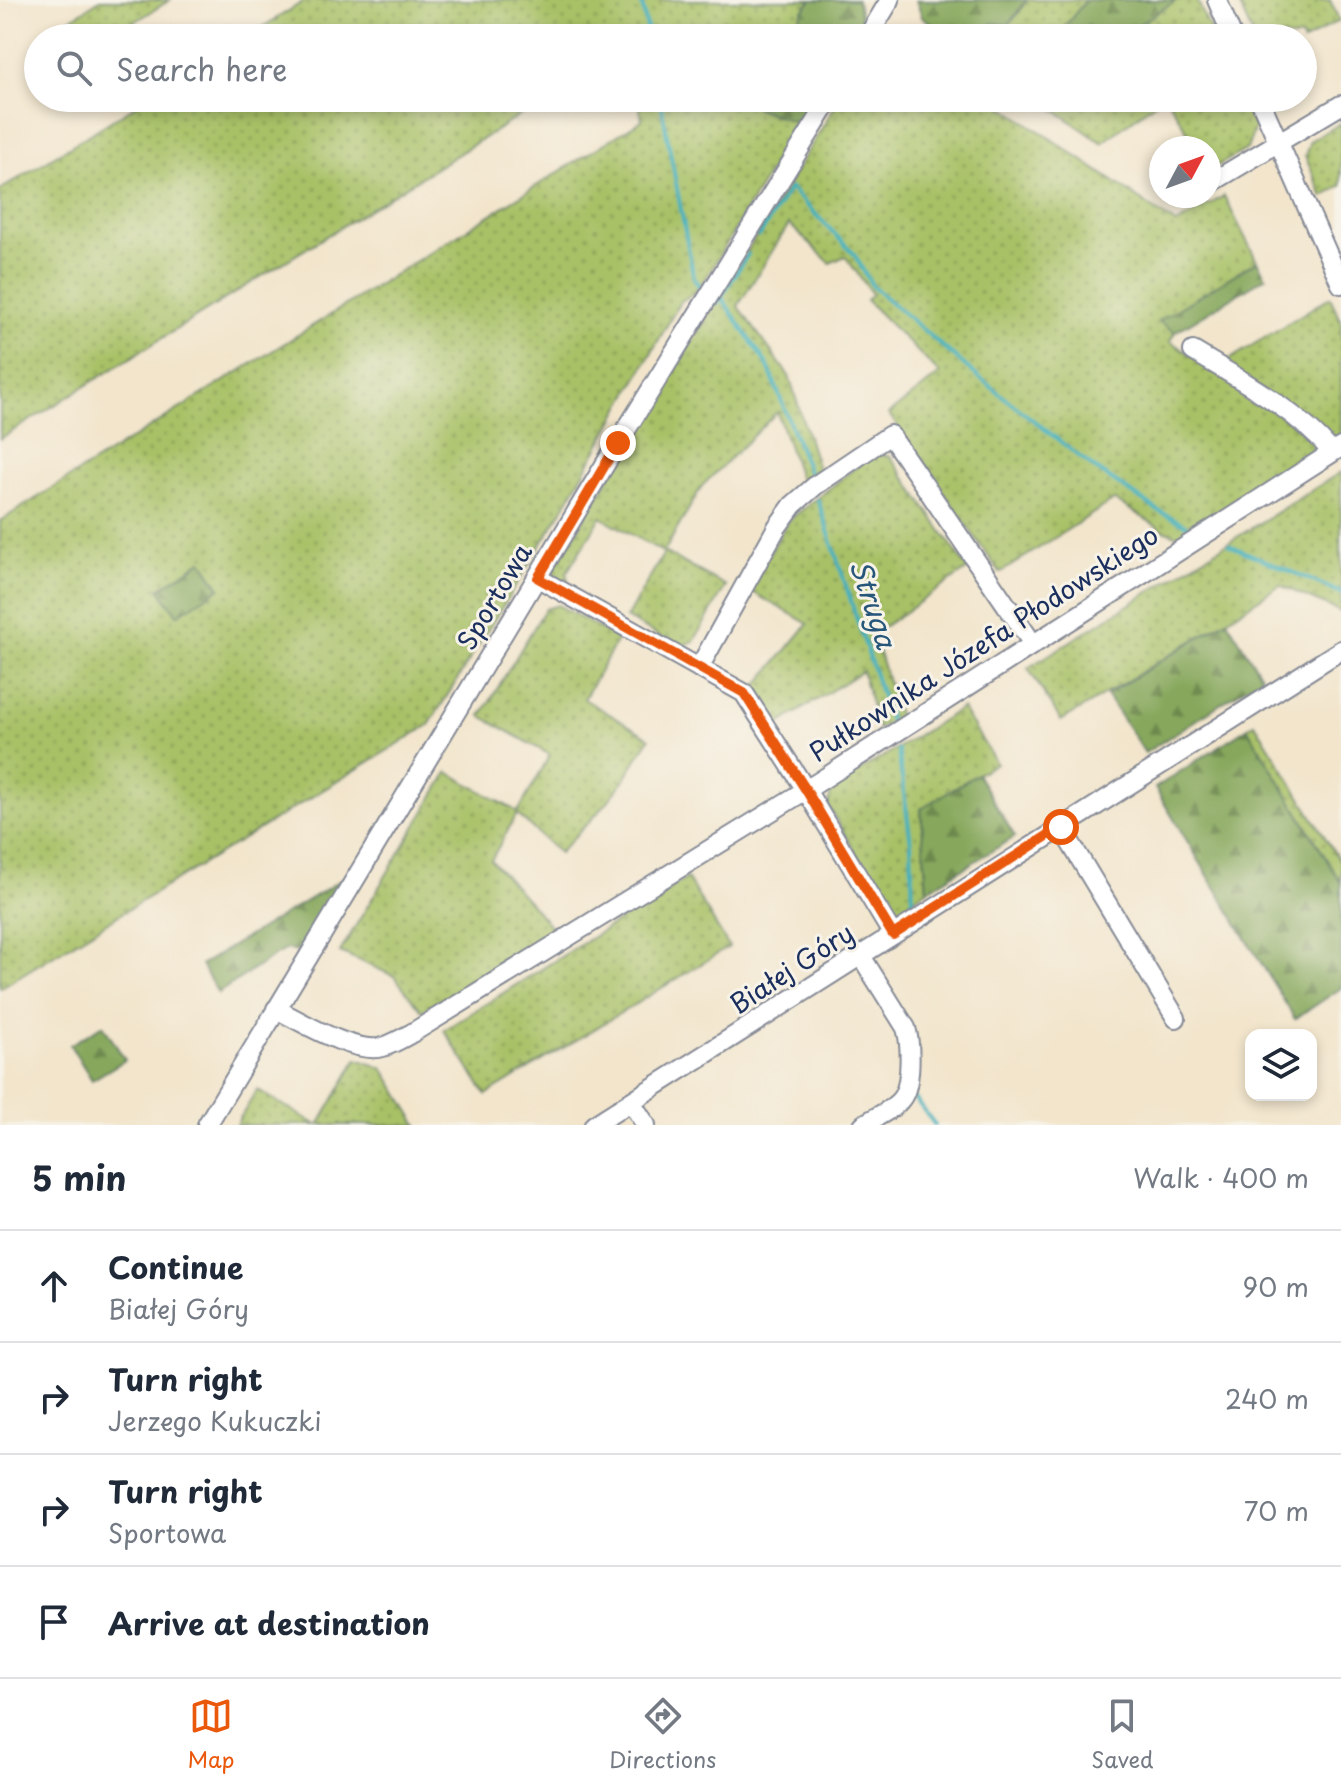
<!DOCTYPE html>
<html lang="en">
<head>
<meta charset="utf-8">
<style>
	body { margin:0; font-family:"Playpen Sans",sans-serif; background:#f6f6f7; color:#1f2937 }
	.controls { position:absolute; right:24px; bottom:24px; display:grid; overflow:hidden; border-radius:16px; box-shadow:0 4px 12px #0003 }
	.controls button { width:72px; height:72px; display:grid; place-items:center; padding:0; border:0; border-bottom:2px solid #e0e1e3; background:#fff; color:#1f2937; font:40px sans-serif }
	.compass { position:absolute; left:1149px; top:136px; width:72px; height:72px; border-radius:50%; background:#fff; box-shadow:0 4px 12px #0003; rotate:49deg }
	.stop { position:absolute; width:24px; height:24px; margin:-18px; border:6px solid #ea580c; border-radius:50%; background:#fff }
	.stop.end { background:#ea580c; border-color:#fff; box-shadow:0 2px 8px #0008 }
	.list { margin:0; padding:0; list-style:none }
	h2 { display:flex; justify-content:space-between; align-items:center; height:104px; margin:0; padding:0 32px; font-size:34px }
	h2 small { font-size:26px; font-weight:400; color:#747a83 }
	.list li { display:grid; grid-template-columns:52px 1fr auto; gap:24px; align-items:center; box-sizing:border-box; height:112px; padding:0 32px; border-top:2px solid #e0e1e3 }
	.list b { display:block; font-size:30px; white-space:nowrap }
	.list p { margin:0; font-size:26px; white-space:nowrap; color:#747a83 }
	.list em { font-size:26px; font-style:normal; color:#747a83 }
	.icon { flex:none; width:44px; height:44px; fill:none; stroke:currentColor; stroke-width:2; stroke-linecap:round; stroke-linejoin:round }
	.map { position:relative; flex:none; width:1341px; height:1125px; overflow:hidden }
	.search { position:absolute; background:#fff; box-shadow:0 4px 12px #0003; left:24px; right:24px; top:24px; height:88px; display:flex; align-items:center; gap:20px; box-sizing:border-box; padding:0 28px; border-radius:44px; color:#747a83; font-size:30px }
	.sheet { height:552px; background:#fff }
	nav { display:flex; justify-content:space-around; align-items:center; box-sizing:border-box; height:112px; border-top:2px solid #e0e1e3; background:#fff; font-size:22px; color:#747a83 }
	nav a { display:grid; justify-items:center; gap:4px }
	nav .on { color:#ea580c }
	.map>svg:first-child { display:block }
	.grass { fill:url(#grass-dots); stroke:#627862; stroke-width:2 }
	.forest { fill:url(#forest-firs); stroke:#506b5c; stroke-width:2 }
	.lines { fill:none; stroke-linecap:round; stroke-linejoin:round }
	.stream { stroke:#41b0bd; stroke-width:4 }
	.minor-casing { stroke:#868a95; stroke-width:22 }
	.minor { stroke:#fff; stroke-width:18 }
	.route { stroke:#ea580c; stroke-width:10 }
	.labels { text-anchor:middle; stroke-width:6; stroke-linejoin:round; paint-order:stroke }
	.street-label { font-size:26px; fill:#1b2f5e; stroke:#f7f3e8 }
	.water-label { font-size:28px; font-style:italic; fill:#26567a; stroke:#f7f3e8 }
</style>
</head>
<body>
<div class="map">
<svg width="1341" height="1125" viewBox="0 0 1341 1125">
	<defs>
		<pattern id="grass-dots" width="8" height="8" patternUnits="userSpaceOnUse" patternTransform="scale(2)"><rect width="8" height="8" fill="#a8c166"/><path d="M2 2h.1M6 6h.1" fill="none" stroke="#889d57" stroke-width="1.8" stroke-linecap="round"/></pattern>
		<pattern id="forest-firs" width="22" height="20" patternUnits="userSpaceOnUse" patternTransform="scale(2)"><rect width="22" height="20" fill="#86a75b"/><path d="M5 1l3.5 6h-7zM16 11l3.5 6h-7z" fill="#6d884e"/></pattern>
	</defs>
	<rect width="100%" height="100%" fill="#f7f3e8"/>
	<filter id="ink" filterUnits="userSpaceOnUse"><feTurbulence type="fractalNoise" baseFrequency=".0125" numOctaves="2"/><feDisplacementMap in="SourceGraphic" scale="16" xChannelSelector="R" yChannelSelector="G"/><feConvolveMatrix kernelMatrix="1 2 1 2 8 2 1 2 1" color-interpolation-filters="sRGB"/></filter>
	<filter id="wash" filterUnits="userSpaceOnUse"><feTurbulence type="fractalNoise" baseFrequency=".006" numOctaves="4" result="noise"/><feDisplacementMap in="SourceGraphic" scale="32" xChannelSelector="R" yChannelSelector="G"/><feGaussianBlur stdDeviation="1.8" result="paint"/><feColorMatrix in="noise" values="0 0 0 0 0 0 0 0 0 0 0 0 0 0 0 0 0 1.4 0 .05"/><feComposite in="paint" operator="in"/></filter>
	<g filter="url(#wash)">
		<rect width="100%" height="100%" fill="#f2e5cc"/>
		<path class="grass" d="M100 0H170L109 38H45L44 36Z
			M306 0H812L803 10 792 38H245Z
			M1027 0H1086L1059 34 1063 38H981L992 23 1001 26 1014 19Z
			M1177 0H1197L1214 38H1120L1126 33Z
			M1237 0H1330L1339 20 1303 42V38H1254Z
			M148 98H548L0 439V190Z
			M638 98H752L757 108 798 123 708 275 695 292 680 302 565 506 429 725 0 988V521L642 120Z
			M840 98H991L1176 224 1224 196 1257 261 1159 321 1175 332 1170 341 1313 438 1321 448 1185 539 1162 529 1114 500 1000 573 889 414 940 374 866 300 872 294 845 256 830 263 789 224 738 306 789 376 818 469 801 483 777 412 702 486 664 552 726 586 694 641 679 647 626 618 664 553 601 517 567 572 568 586 554 580 552 572Z
			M1038 98H1161L1102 143Z
			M1167 98H1241L1255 127 1247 149 1210 170 1209 148H1197Z
			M1341 123V186L1323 197 1305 156 1310 141Z
			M1330 297 1341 321V435L1332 441 1224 363Z
			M873 454 890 456 968 569 873 634 899 717 878 729 862 671 777 725 754 689 808 624 749 590 788 521Z
			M1341 472V612L1280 585 1227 620 1061 721 1028 668Z
			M558 605 618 639 584 699 650 738 622 783 606 804 559 853 517 814 491 860 554 930 422 1011 394 976 340 952 448 772 518 812 550 755 481 716 545 609Z
			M962 708 996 763 921 809 927 890 893 914 828 806 832 788Z
			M1255 723 1341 863V883L1247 728Z
			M687 878 729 947 486 1095 444 1030Z
			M357 1059 383 1068 418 1125H319Z
			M257 1090 317 1125H236Z"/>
		<path class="forest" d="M812 0H857L861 18 849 38H792L803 10Z
			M916 0H1027L1008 25 992 23 981 38H952L922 17Z
			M1086 0H1177L1126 33 1120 38H1063L1059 34Z
			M752 98H813L798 123 756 108Z
			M1257 261 1266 277 1175 332 1158 321Z
			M202 561 220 588 177 615 159 589Z
			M1227 620 1262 677 1145 753 1106 695Z
			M1247 728 1341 883V988L1295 1019 1155 788Z
			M977 774 1015 837 927 890 921 809Z
			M344 878 297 952 287 949 277 954 218 993 201 965Z
			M103 1025 125 1060 92 1080 70 1045Z"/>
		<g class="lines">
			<path class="stream" d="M641 0 649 38
				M660 98 694 279 701 289
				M759 236 790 188 854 254 873 287 976 375 1094 468 1157 510 1192 528
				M721 297 768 366 809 473
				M717 304 748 254
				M818 500 890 721
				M1229 545 1341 593
				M898 750 911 842 913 910
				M910 1092 935 1125"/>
		</g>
	</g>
	<g filter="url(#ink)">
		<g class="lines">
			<g class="minor-casing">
				<path id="minor" d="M1217 0 1233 38
					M867 38 890 0
					M1259 98 1341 284
					M1209 184 1341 105
					M1193 351C1241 380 1295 409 1332 452
					M538 578 744 693 806 790 893 935
					M699 668 777 527 793 505 816 485 890 435 1033 644
					M1061 827 1176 1018
					M861 956 906 1028C911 1044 912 1086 901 1099 893 1110 875 1117 863 1125
					M276 1009C302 1022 355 1055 383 1047 393 1044 403 1038 412 1033L806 790 1341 447
					M631 1102 646 1125
					M207 1125 618 443 831 98
					M594 1125 1341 650"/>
			</g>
			<use href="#minor" class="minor"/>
		</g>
	</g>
	<g class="lines" filter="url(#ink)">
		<path class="route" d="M618 443 538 578 744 693 806 790 893 935 1061 827"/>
	</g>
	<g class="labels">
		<g class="street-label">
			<text transform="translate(495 597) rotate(-59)" y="9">Sportowa</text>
			<text transform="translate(984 644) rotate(-33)" y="9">Pułkownika Józefa Płodowskiego</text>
			<text transform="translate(792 969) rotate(-33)" y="9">Białej Góry</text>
		</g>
		<g class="water-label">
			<text transform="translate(873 604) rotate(72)" y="10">Struga</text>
		</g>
	</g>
</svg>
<div class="controls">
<button><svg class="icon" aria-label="layers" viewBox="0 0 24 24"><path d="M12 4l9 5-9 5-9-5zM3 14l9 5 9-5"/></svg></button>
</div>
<svg class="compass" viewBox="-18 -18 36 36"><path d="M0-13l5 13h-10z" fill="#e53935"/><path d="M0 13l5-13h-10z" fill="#747a83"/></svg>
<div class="stop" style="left:1061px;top:827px"></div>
<div class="stop end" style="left:618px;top:443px"></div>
<div class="search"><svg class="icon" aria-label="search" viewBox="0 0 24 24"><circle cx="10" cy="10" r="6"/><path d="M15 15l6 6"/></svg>Search here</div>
</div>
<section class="sheet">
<h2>5 min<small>Walk · 400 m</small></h2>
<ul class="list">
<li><svg class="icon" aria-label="ahead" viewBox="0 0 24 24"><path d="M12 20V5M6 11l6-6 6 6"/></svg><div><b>Continue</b><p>Białej Góry</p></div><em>90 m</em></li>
<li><svg class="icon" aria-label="right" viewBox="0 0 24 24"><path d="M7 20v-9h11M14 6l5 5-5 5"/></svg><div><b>Turn right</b><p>Jerzego Kukuczki</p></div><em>240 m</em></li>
<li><svg class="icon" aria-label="right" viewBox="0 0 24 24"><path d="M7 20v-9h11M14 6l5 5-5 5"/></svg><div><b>Turn right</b><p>Sportowa</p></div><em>70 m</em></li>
<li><svg class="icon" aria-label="arrive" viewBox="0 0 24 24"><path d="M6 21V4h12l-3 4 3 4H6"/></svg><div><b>Arrive at destination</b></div></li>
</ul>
</section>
<nav>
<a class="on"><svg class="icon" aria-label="map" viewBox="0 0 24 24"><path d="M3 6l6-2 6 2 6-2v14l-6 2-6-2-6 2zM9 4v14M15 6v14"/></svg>Map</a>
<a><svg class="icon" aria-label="directions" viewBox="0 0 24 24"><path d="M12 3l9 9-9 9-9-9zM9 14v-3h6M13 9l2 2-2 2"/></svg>Directions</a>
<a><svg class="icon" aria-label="saved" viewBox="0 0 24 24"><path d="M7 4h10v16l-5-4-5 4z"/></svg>Saved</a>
</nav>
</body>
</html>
